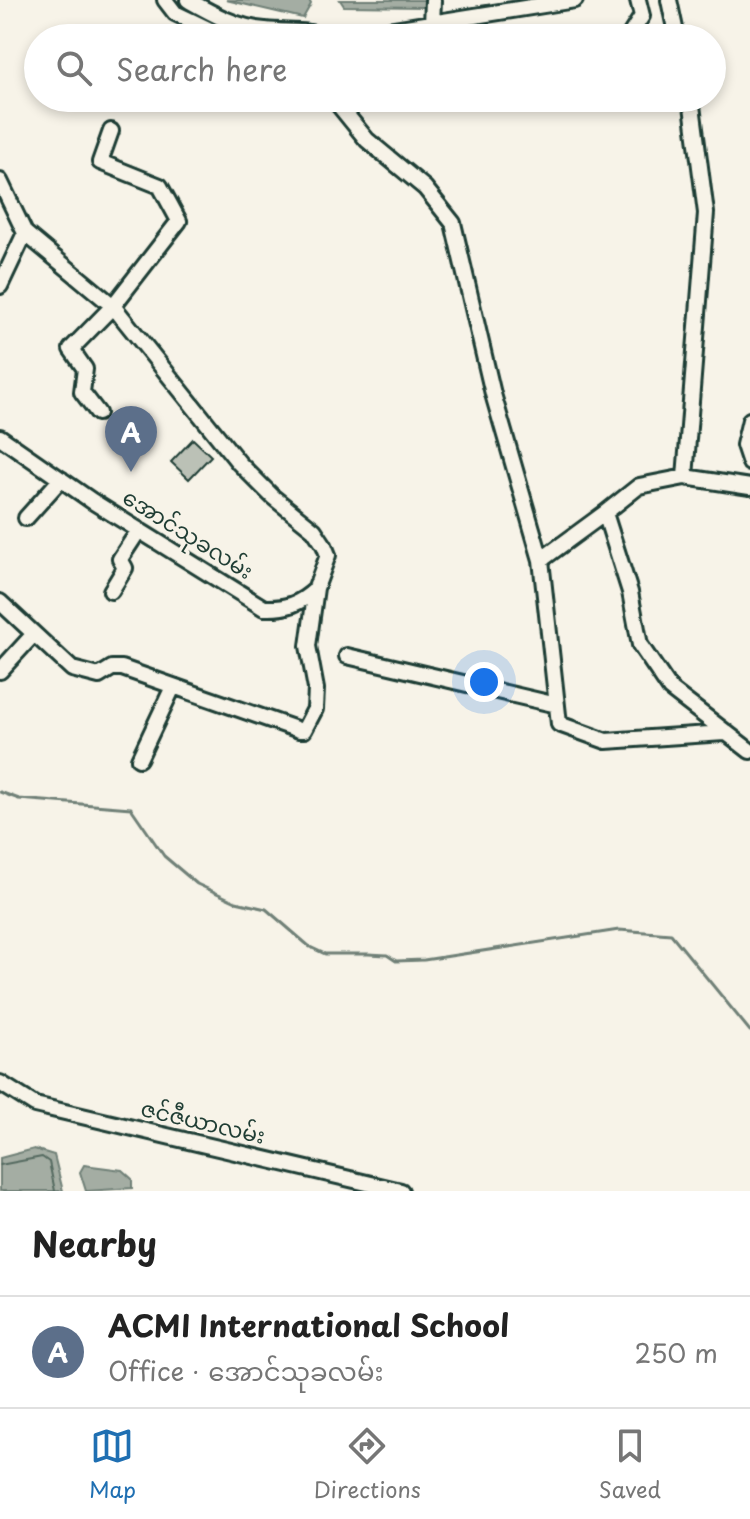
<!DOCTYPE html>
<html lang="en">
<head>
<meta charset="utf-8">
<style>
	body { margin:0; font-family:"Playpen Sans","Noto Sans Myanmar",sans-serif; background:#f2f2f2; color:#222 }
	.you { position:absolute; left:484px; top:682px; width:28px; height:28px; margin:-20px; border:6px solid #fff; border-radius:50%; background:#1a73e8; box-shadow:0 0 0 12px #1a73e833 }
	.badge { display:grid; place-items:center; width:52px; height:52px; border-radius:50%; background:#1f6fb2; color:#fff; font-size:26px; font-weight:700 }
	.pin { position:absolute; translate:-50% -66px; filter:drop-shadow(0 2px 4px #0008) }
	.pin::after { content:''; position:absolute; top:42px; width:28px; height:24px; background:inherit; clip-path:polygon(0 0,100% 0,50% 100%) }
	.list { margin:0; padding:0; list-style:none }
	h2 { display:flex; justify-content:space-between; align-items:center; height:104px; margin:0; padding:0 32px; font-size:34px }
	h2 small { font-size:26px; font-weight:400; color:#767676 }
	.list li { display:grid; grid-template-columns:52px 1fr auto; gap:24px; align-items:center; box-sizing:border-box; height:112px; padding:0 32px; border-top:2px solid #e0e0e0 }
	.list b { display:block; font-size:30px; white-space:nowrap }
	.list p { margin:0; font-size:26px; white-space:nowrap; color:#767676 }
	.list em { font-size:26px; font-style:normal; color:#767676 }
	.icon { flex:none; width:44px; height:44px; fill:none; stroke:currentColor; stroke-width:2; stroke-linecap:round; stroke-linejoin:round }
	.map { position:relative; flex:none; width:750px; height:1191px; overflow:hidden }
	.search { position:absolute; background:#fff; box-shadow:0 4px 12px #0003; left:24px; right:24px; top:24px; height:88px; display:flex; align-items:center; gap:20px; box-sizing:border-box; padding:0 28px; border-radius:44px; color:#767676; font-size:30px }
	.sheet { height:216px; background:#fff }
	nav { display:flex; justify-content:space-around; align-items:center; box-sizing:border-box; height:112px; border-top:2px solid #e0e0e0; background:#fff; font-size:22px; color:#767676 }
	nav a { display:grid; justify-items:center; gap:4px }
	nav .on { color:#1f6fb2 }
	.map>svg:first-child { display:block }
	.water { fill:#a4ada3; stroke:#6f8077; stroke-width:2 }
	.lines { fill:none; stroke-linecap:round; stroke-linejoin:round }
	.shore { stroke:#546a60; stroke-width:2 }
	.stream { stroke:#6f8077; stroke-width:3 }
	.building { fill:#bbc1b6; stroke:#1f3d34; stroke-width:2 }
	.minor-casing { stroke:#1f3d34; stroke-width:20 }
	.minor { stroke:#f7f3e8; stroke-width:14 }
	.labels { text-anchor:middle; stroke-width:7; stroke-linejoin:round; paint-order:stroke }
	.street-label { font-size:22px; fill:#1f3d34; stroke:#f7f3e8 }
</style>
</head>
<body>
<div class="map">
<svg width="750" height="1191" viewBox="0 0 750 1191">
	<rect width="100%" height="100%" fill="#f7f3e8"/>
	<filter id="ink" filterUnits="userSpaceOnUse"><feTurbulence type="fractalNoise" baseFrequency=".0125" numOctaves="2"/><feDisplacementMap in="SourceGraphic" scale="16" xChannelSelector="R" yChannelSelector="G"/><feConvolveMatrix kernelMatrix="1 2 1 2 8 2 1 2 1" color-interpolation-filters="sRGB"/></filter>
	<g filter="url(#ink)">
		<path class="water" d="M226 0H309L311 4 303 18Z
			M340 0H425V7L344 6Z
			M34 1149 54 1155 63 1191H0V1158Z
			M84 1165 122 1170 132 1179V1188L86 1191 80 1172Z"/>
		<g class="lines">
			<path class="shore" d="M0 1165 42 1157 49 1162 55 1191"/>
			<path class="stream" d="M0 792 19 799 131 808 164 856 197 884 236 902 266 909 310 947 325 954H368L387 955 396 961 424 960 619 930 671 934 750 1031"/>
		</g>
		<path class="building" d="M193 439 211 456 189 479 171 462Z"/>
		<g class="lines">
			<g class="minor-casing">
				<path id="minor" d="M165 0 175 13 227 38
					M188 0C211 13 237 28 265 30 287 33 307 29 328 38
					M669 0 677 38
					M432 25 433 0
					M337 38 575 0
					M628 38 642 16 638 0
					M333 98 367 140 425 188 453 223 493 394 541 560 605 513 630 592 640 645 670 689 750 751
					M337 103 362 98
					M0 181 25 233 113 306 239 463 273 497 314 530 324 545 328 555 316 588 308 646 316 689 315 709 304 730H299L122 668H112L99 676 72 669 0 602
					M0 286 25 233
					M98 413 82 392 85 369 71 349 113 306 179 221 160 186 100 162 111 131
					M750 420 744 445 750 463
					M0 437 92 501 264 608C286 609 300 604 316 589
					M685 477 706 213 691 98
					M605 513 639 486 685 477 750 487
					M26 518 61 479
					M541 560 559 724 606 741 724 733
					M111 591 125 568 120 559 139 530
					M347 656 557 705
					M0 671 33 635
					M139 759 172 689
					M0 1083 35 1105 401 1191"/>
			</g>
			<use href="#minor" class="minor"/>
		</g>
	</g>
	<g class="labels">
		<g class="street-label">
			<text transform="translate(188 534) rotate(32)" y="8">အောင်သုခလမ်း</text>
			<text transform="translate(203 1122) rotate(13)" y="8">ဇင်ဇီယာလမ်း</text>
		</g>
	</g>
</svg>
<div class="you"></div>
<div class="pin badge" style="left:131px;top:472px;background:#5c6f8a">A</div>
<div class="search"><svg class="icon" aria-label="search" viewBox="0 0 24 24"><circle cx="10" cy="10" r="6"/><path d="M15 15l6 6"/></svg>Search here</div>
</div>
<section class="sheet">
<h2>Nearby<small></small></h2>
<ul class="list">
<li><span class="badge" style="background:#5c6f8a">A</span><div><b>ACMI International School</b><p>Office · အောင်သုခလမ်း</p></div><em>250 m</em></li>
</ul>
</section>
<nav>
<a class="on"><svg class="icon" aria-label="map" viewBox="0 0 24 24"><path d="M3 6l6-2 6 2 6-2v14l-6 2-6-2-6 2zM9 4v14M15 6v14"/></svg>Map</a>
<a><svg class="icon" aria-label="directions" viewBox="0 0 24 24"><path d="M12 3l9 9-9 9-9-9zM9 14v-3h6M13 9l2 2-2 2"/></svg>Directions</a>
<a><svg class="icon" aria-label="saved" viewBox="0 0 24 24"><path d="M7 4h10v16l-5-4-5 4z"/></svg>Saved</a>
</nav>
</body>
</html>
